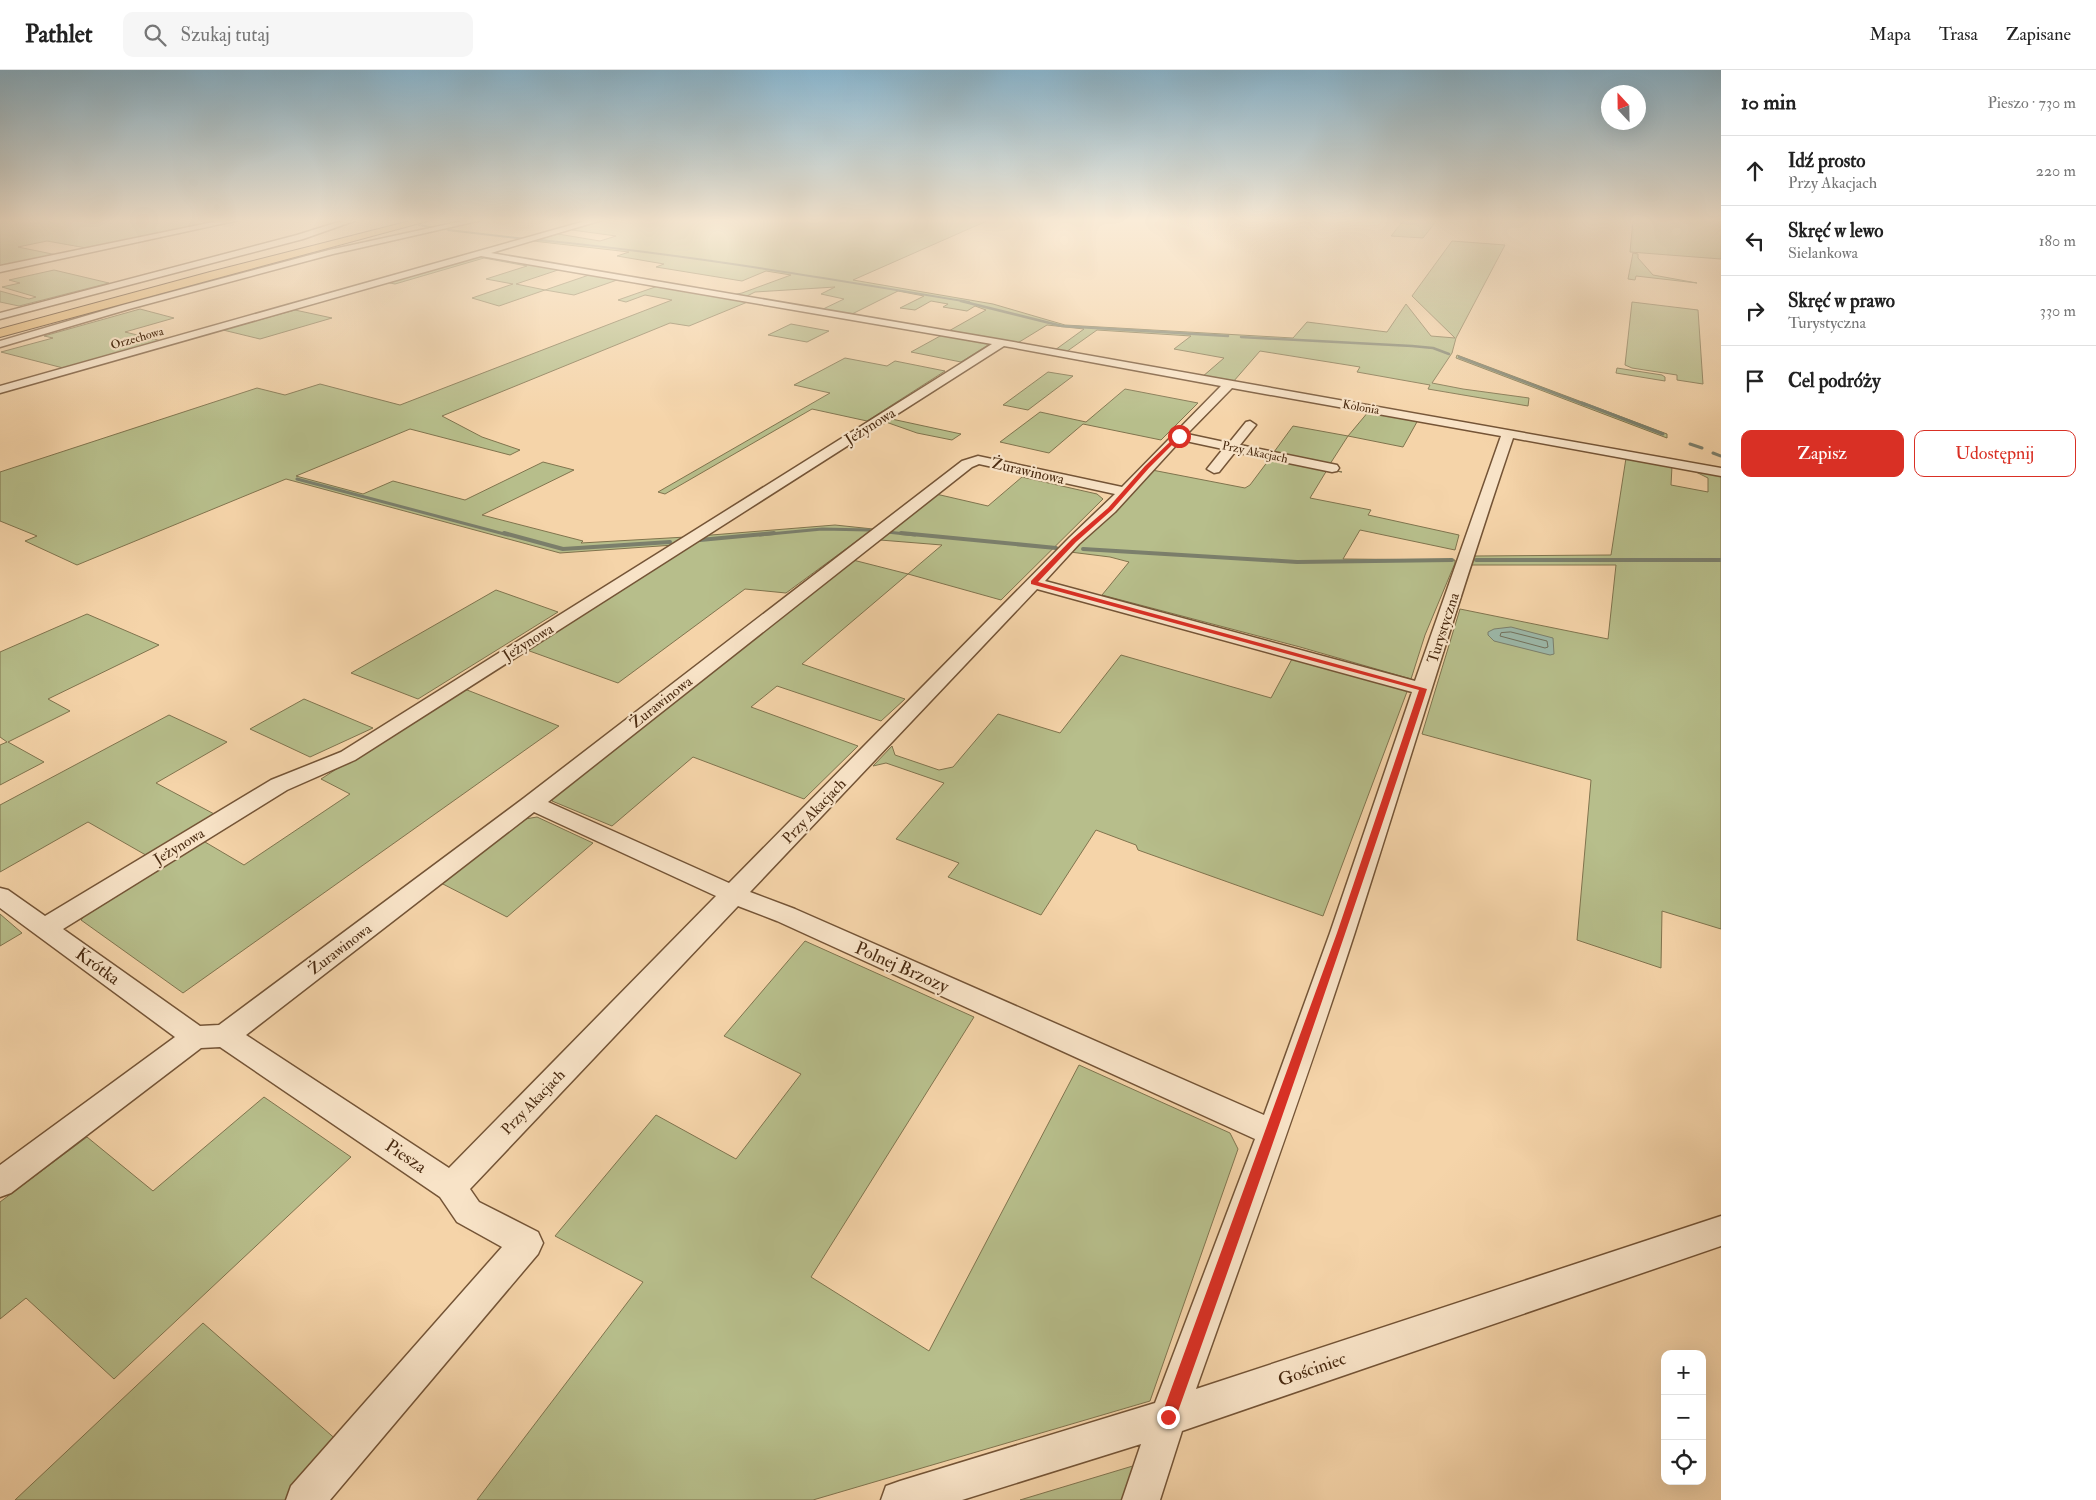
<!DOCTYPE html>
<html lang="pl">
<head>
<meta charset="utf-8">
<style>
	body { margin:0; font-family:"IM FELL Double Pica",serif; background:#f6f6f6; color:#222 }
	.controls { position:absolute; right:15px; bottom:15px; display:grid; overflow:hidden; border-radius:10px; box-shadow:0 5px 20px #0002 }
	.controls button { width:45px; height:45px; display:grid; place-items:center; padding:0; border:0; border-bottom:1px solid #e0e0e0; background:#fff; color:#222; font:25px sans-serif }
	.compass { position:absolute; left:1601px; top:15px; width:45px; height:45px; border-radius:50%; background:#fff; box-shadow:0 5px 20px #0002; rotate:338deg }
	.stop { position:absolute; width:15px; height:15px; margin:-11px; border:4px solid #d93025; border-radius:50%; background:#fff }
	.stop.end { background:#d93025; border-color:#fff; box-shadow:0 1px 5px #0008 }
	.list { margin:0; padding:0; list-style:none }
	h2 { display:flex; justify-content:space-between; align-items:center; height:65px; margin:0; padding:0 20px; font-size:21px }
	h2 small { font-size:16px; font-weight:400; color:#767676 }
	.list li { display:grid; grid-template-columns:32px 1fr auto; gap:15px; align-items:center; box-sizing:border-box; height:70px; padding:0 20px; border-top:1px solid #e0e0e0 }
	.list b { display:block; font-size:19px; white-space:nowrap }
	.list p { margin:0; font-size:16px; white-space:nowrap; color:#767676 }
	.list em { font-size:16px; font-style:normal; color:#767676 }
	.actions { display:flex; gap:10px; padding:15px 20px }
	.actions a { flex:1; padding:11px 0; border:1px solid #d93025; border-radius:10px; text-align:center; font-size:18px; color:#d93025 }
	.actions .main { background:#d93025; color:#fff }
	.icon { flex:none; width:28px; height:28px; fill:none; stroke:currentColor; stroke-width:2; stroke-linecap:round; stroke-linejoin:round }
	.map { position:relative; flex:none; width:1721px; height:1430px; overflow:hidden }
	header { display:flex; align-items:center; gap:30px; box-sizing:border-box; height:70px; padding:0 25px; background:#fff; border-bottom:1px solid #e0e0e0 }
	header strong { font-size:24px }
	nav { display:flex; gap:28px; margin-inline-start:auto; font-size:18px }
	.search { width:350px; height:45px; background:#f6f6f6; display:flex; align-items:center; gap:12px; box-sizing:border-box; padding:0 18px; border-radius:10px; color:#767676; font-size:19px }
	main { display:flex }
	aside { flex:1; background:#fff }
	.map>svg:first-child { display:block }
	.green { fill:#b7be8b; stroke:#80744e }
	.water { fill:#9cb8a9; stroke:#7b7f6c }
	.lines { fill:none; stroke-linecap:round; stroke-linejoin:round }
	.shore { stroke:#72715c; stroke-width:1 }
	.stream-far3 { stroke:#7b7f6c; stroke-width:2 }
	.stream-far2 { stroke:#7b7f6c; stroke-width:2.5 }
	.stream-far1 { stroke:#7b7f6c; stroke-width:3 }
	.stream { stroke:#7b7f6c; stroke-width:4 }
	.minor-casing { stroke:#745436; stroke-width:3 }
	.motorway-casing { stroke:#492a10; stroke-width:2 }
	.minor { fill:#f8e3c7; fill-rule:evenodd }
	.motorway { fill:#eaba74; fill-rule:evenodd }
	.route { fill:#d93025 }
	.labels { text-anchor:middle; stroke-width:4.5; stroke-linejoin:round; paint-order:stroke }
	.far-street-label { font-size:12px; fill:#492a10; stroke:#f8e3c7 }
	.street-label { font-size:15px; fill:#492a10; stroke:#f8e3c7 }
	.near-street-label { font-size:18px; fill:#492a10; stroke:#f8e3c7 }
</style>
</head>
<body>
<header>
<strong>Pathlet</strong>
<div class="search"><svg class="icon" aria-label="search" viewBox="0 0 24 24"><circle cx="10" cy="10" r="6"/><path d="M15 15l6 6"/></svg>Szukaj tutaj</div>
<nav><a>Mapa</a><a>Trasa</a><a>Zapisane</a></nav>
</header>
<main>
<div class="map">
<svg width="1721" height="1430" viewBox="0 0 1721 1430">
	<rect width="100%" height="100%" fill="#f5d4a9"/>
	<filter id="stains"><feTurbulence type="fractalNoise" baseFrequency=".004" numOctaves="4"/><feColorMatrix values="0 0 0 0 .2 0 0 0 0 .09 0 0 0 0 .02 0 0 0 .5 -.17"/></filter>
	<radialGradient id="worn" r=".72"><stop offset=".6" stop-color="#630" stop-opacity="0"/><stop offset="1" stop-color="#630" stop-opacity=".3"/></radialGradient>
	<path class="green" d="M0 150H231L92 179 47 171 18 177 62 186 0 199Z
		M606 150H989L853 210 993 234 1065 255 1293 268 1307 252 1387 262 1406 234 1431 266 1455 268 1412 226 1452 171 1505 175 1456 268 1452 283 1432 313 1463 319 1529 328 1528 336 1428 319 1430 315 1357 302 1360 297 1260 281 1233 312 1202 307 1224 288 1174 279 1191 266 1097 260 1066 282 1055 280 1084 259 1047 255 1016 274 947 262 986 240 975 236 967 241 943 237 948 234 931 231 915 240 900 238 924 226 898 221 850 245 821 240 844 229 821 224 835 217 755 222 745 227 732 225 742 223 791 205 766 201 742 211 656 197 664 194 617 186 629 182 533 171 558 164 600 171 616 166 572 160Z
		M1404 150H1437L1423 168 1391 166Z
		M1633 150H1721V189L1630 182Z
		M1633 183 1638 184V188L1653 205 1697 213 1636 206 1635 210 1628 209Z
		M480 186 561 199 516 214 545 220 592 204 620 209 574 225 545 220 499 236 472 228 513 214 486 209 527 196 484 188 395 214 385 212Z
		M54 200 109 213 19 236 0 232V221L29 229 36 227 2 217 20 213 9 210Z
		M658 216 750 231 689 256 670 253 442 346 482 367 520 380 510 385 410 359 296 406 363 424 393 411 465 430 543 392 574 400 482 445 583 471 581 473 686 467 674 475 560 483 286 409 77 495 25 471 37 466 0 451V402L257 318 285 325 320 314 400 335 672 230 645 225 626 232 618 230Z
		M1632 232 1698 240 1703 314 1677 310V305L1632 298 1625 295Z
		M140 239 174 248 125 262 166 272 67 299 1 282 53 268 44 266Z
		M295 240 332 248 260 269 223 260Z
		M791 254 829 261 807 272 768 265Z
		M942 265 991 273 961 292 911 282Z
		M1457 285 1667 364V368L1456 288Z
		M845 288 887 296 895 291 945 301 867 351 812 339 665 424 658 422 830 323 794 315Z
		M1617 298 1662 305 1665 307V311L1616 303Z
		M1048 302 1073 306 1028 340 1003 335Z
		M1125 319 1198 333 1161 370 1083 354 1049 383 1000 372 1040 342 1086 352Z
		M1369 341 1418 350 1403 377 1348 366 1330 394 1274 382 1293 356 1348 366Z
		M887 348 961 364 952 370 917 363 883 351Z
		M1271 387 1342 402 1327 400 1310 428 1371 440 1368 445 1459 465 1455 480 1360 460 1343 489 1455 490V493L1425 565 1411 609 1300 577 1102 525 1129 492 1110 487 1070 482 1152 400 1245 418 1250 415Z
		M1626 388 1672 396 1671 415 1708 422V408L1692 400 1721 405V859L1662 841 1661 898 1577 870 1591 710 1422 664 1460 539 1608 569 1616 495H1472L1474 486 1611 485Z
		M1022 407 1097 424 1103 429 1001 530 908 504 802 594 905 629 881 651 777 616 751 637 858 676 804 729 693 687 612 756 552 731 553 723 853 490 908 504 942 475 880 470 936 424 988 436Z
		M835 455 873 459 786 523 745 519 618 613 524 579 699 466Z
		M496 520 558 542 418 629 351 603Z
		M87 544 159 575 48 629 70 641 8 672 44 692 0 715V675L7 672 0 667V582Z
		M1121 585 1271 628 1292 589 1408 619 1323 846 1138 780 1136 775 1096 760 1041 845 948 807 959 793 896 769 944 713 886 693 873 696 892 676 895 685 939 700 953 697 998 644 1060 663Z
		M462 618 559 656 183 923 81 850 87 843 195 772H205L244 795 350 724 321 709Z
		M304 629 373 658 310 687 250 659Z
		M169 645 227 672 156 713 216 745 151 788 88 752 0 802V735Z
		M537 747 593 773 507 847 439 812 519 750Z
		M0 844 22 863 0 876Z
		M805 871 974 947 811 1207 929 1281 1079 995 1230 1063 1238 1079 1150 1331 813 1430H477L643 1212 555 1166 656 1045 736 1089 801 1004 724 966Z
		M264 1027 351 1087 114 1309 26 1228 0 1249V1132L87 1067 153 1121Z
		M203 1253 339 1372 288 1430H15Z
		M1136 1395 1127 1430H1020Z"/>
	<path class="water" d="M1511 557 1553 568 1554 584 1550 585 1494 571 1488 565V562L1494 559Z"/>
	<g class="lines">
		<path class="shore" d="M1511 562 1547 571 1548 577 1545 578 1500 566 1501 563Z"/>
		<path class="stream-far3" d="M391 150H393
			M419 155 438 158
			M448 160 526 169
			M539 170C683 184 826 208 969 232"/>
		<path class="stream-far2" d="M961 231 1062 256 1228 266
			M1241 267 1412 276 1433 278 1449 284
			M1459 287 1586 335"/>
		<path class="stream-far1" d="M1582 333 1663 364
			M1690 374 1702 378
			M1713 383 1721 386
			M297 409 508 465
			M887 462 915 465
			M760 465 822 459 869 460"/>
		<path class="stream" d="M504 463 563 479 670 472
			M901 463 1056 478
			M700 470 774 463
			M1083 479 1297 492 1452 490
			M1476 490H1721"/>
		<g class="minor-casing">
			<path id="minor" d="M223 150H239L0 202V196Z
				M345 150H357L303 169 0 249V243L297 165Z
				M467 150H482L333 184 129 239 0 277V271L123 235 329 180Z
				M589 150H602L491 183 1002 270 1721 398V406L1513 368C1457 533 1408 697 1355 862 1305 1016 1250 1167 1196 1319L1721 1146V1176L1182 1361 1160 1430H1122L1141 1374 962 1430H881L886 1416 900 1411 1155 1333 1255 1069 777 851 738 836 470 1119 479 1132 538 1162 543 1173 538 1184 330 1430H286L291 1416 502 1177 457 1152 440 1127 220 977 201 978 11 1123 0 1127V1095L175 967 0 838V818L8 820 45 846 271 710 341 682 992 274 481 186 0 323V316ZM1004 276 1221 316 1122 417 978 386 962 391 524 728 219 955 200 956 63 859 287 720 355 690ZM1232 318 1501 366 1415 611 1045 511 1079 474 1115 442 1181 370 1223 379 1207 399 1214 403 1219 402 1235 382 1332 402 1337 401 1339 398 1337 395 1240 375 1256 355 1250 351 1246 352 1229 373 1187 364ZM979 394 1115 424 1069 468 729 813 548 732 972 397ZM1037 519 1412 622 1330 863 1264 1045 795 839 750 822ZM534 742 716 826 449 1098 246 965Z"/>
		</g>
		<g class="motorway-casing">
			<path id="motorway" d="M414 150H431L0 267V259L210 202Z"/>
		</g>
		<use href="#minor" class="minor"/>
		<use href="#motorway" class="motorway"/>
	</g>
	<linearGradient id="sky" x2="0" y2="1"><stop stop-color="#89b6cf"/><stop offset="0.43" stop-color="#faecd8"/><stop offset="1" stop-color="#faecd8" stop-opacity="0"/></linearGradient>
	<rect width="1721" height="350" fill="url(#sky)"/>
	<path class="route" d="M1177 365 1181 366 1149 398 1112 440 1076 472 1038 512 1427 619C1347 863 1262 1106 1176 1347L1173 1352 1168 1354 1164 1352 1161 1347 1337 863 1419 620 1031 514V511L1072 469 1108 438 1145 396Z"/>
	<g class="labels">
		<g class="far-street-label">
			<text transform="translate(137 268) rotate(-16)" y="4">Orzechowa</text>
			<text transform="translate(1361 337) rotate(10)" y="4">Kolonia</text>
			<text transform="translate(1255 382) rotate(12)" y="4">Przy Akacjach</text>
		</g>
		<g class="street-label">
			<text transform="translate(870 356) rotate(-32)" y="5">Jeżynowa</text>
			<text transform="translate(1028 401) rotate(13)" y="5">Żurawinowa</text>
			<text transform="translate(1443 558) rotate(-72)" y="5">Turystyczna</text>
			<text transform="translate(528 572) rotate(-32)" y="5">Jeżynowa</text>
			<text transform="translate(661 632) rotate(-38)" y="5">Żurawinowa</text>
			<text transform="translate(814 741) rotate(-46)" y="5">Przy Akacjach</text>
			<text transform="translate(179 776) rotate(-31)" y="5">Jeżynowa</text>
			<text transform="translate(340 879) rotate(-37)" y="5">Żurawinowa</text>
			<text transform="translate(533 1032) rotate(-46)" y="5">Przy Akacjach</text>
		</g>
		<g class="near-street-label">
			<text transform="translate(98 896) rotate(36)" y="6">Krótka</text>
			<text transform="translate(902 897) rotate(24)" y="6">Polnej Brzozy</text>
			<text transform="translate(406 1086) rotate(34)" y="6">Piesza</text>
			<text transform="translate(1312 1299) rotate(-19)" y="6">Gościniec</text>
		</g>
	</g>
	<rect width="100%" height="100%" filter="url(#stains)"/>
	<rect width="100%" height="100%" fill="url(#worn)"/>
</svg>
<div class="controls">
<button>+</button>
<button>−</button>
<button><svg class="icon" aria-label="locate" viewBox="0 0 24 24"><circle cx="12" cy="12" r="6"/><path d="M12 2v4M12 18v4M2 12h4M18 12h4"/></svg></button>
</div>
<svg class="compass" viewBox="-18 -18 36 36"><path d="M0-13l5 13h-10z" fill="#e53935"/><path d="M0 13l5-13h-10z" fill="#767676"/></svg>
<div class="stop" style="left:1179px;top:366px"></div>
<div class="stop end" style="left:1168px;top:1347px"></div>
</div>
<aside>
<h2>10 min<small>Pieszo · 730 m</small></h2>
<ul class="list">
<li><svg class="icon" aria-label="ahead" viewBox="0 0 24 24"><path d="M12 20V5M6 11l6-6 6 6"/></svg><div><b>Idź prosto</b><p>Przy Akacjach</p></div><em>220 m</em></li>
<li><svg class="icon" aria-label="left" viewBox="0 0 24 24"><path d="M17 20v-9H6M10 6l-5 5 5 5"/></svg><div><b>Skręć w lewo</b><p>Sielankowa</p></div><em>180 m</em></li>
<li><svg class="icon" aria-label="right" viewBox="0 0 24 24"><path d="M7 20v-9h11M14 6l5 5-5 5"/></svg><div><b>Skręć w prawo</b><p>Turystyczna</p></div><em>330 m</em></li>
<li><svg class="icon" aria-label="arrive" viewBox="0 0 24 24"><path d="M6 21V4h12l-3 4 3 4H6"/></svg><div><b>Cel podróży</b></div></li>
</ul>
<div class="actions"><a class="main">Zapisz</a><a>Udostępnij</a></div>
</aside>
</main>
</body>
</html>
